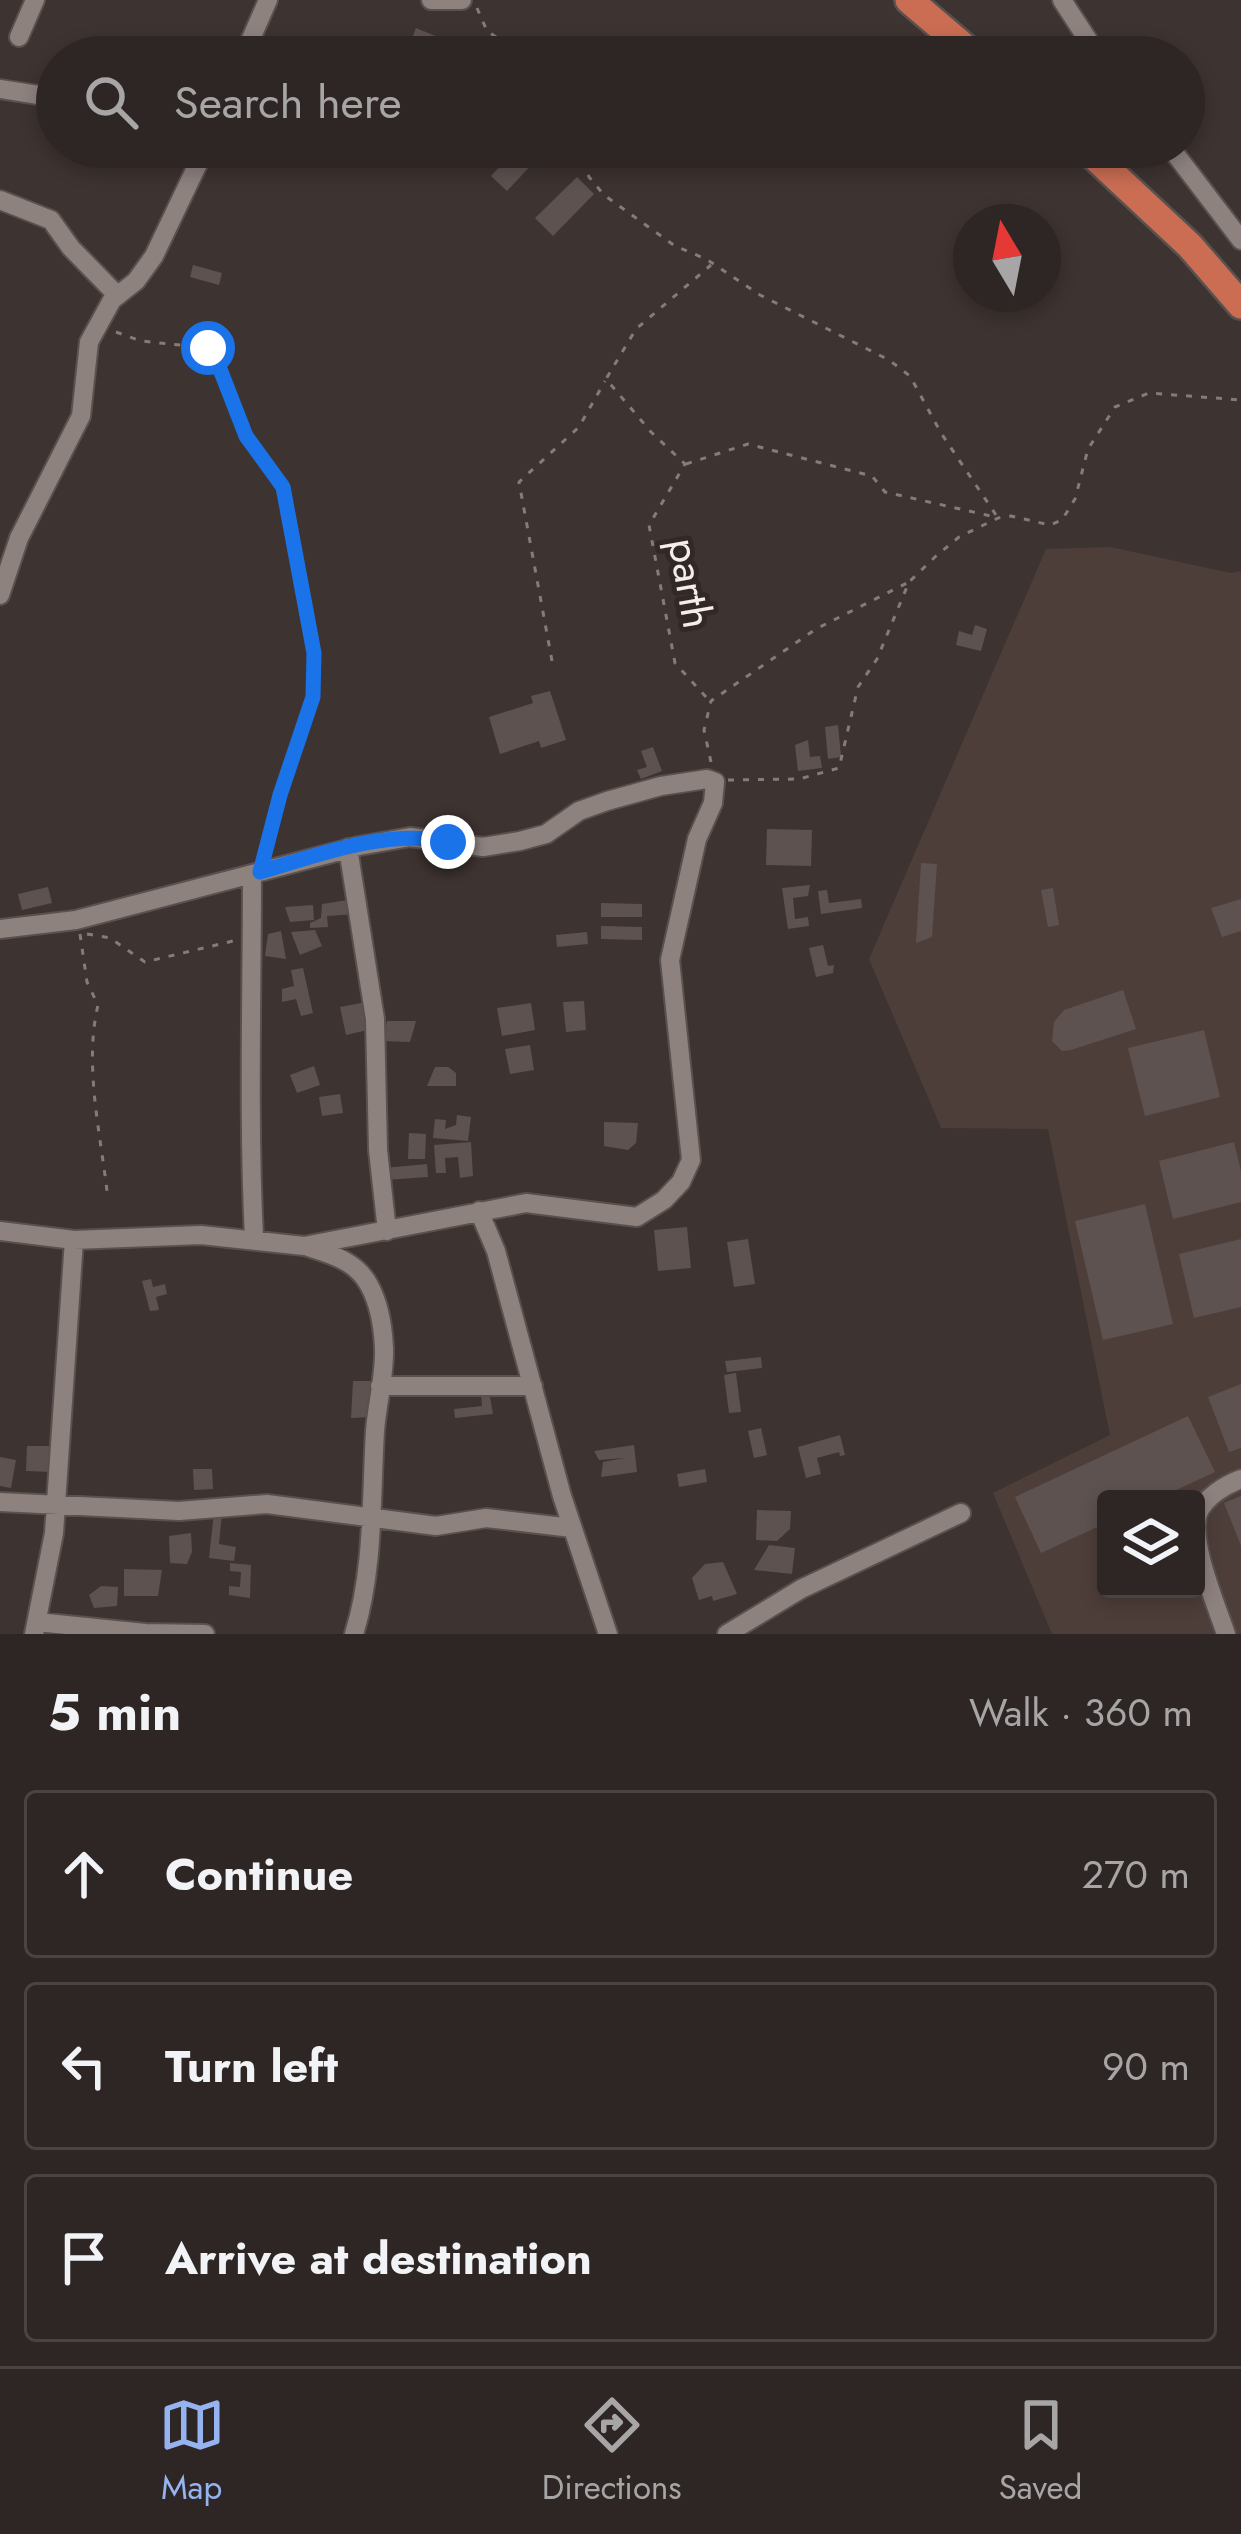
<!DOCTYPE html>
<html lang="en">
<head>
<meta charset="utf-8">
<style>
	body { margin:0; font-family:Jost,sans-serif; background:#3a3231; color:#f1f3f6 }
	.controls { position:absolute; right:36px; bottom:36px; display:grid; overflow:hidden; border-radius:12px; box-shadow:0 6px 18px #0003 }
	.controls button { width:108px; height:108px; display:grid; place-items:center; padding:0; border:0; border-bottom:3px solid #494341; background:#2e2624; color:#f1f3f6; font:60px sans-serif }
	.compass { position:absolute; left:953px; top:204px; width:108px; height:108px; border-radius:50%; background:#2e2624; box-shadow:0 6px 18px #0003; rotate:350deg }
	.stop { position:absolute; width:36px; height:36px; margin:-27px; border:9px solid #1a73e8; border-radius:50%; background:#fff }
	.stop.end { background:#1a73e8; border-color:#fff; box-shadow:0 3px 12px #0008 }
	.list { margin:0; padding:0; list-style:none }
	h2 { display:flex; justify-content:space-between; align-items:center; height:156px; margin:0; padding:0 48px; font-size:51px }
	h2 small { font-size:39px; font-weight:400; color:#a7a5a6 }
	.list li { display:grid; grid-template-columns:78px 1fr auto; gap:36px; align-items:center; box-sizing:border-box; height:168px; margin:0 24px 24px; padding:0 24px; border:3px solid #494341; border-radius:12px }
	.list b { display:block; font-size:45px; white-space:nowrap }
	.list em { font-size:39px; font-style:normal; color:#a7a5a6 }
	.icon { flex:none; width:66px; height:66px; fill:none; stroke:currentColor; stroke-width:2; stroke-linecap:round; stroke-linejoin:round }
	.map { position:relative; flex:none; width:1241px; height:1634px; overflow:hidden }
	.search { position:absolute; background:#2e2624; box-shadow:0 6px 18px #0003; left:36px; right:36px; top:36px; height:132px; display:flex; align-items:center; gap:30px; box-sizing:border-box; padding:0 42px; border-radius:66px; color:#a7a5a6; font-size:45px }
	.sheet { height:732px; background:#2e2624 }
	nav { display:flex; justify-content:space-around; align-items:center; box-sizing:border-box; height:168px; border-top:3px solid #494341; background:#2e2624; font-size:33px; color:#a7a5a6 }
	nav a { display:grid; justify-items:center; gap:6px }
	nav .on { color:#95b2f1 }
	.map>svg:first-child { display:block }
	.built { fill:#4e3e39; fill-rule:evenodd }
	.building { fill:#5d524f }
	.lines { fill:none; stroke-linecap:round; stroke-linejoin:round }
	.minor-casing { stroke:#59514f; stroke-width:22 }
	.highway-casing { stroke:#59514f; stroke-width:32 }
	.path { stroke:#857c7a; stroke-width:3; stroke-dasharray:6 9; stroke-linecap:butt }
	.minor { stroke:#8e827f; stroke-width:18 }
	.highway { stroke:#ca6d53; stroke-width:27 }
	.route { stroke:#1a73e8; stroke-width:15 }
	.labels { text-anchor:middle; stroke-width:10; stroke-linejoin:round; paint-order:stroke }
	.street-label { font-size:42px; fill:#f3edeb; stroke:#322926 }
</style>
</head>
<body>
<div class="map">
<svg width="1241" height="1634" viewBox="0 0 1241 1634">
	<rect width="100%" height="100%" fill="#3d3330"/>
	<path class="built" d="M1110 547 1231 573 1241 571V1634H1052L993 1493 1110 1435 1048 1129 941 1128 869 959 1046 549ZM1106 1499H1196V1589H1106Z"/>
	<path class="building" d="M416 28 438 37 430 57 407 51Z
		M518 147H548L507 191 491 176Z
		M577 177 594 194 553 236 535 218Z
		M193 265 222 273 219 285 190 277Z
		M975 625 987 629 981 651 956 645 959 631 972 635Z
		M550 691 566 740 541 748 539 741 500 754 489 717 533 703 531 696Z
		M838 725 841 757 828 759 825 727Z
		M808 740 810 757 820 756 822 768 798 771 795 745Z
		M653 747 662 771 641 779 637 770 647 767 641 751Z
		M767 829 812 830 811 866 766 865Z
		M921 863 937 864 932 937 916 943Z
		M810 885 808 896 793 898 795 919 808 917 809 926 788 929 782 888Z
		M48 887 52 903 22 910 18 894Z
		M1053 888 1059 925 1048 927 1041 890Z
		M827 890 829 903 861 899 862 908 821 914 818 891Z
		M354 899 357 914 327 916 328 927 310 928V923L321 918 322 904Z
		M1241 899V931L1222 937 1211 908Z
		M601 903 642 904V917H601Z
		M313 905 314 920 290 922 285 907Z
		M601 926 642 927V940L601 939Z
		M315 930 322 946 300 955 291 932Z
		M281 931 286 959 265 956 268 934Z
		M587 932 588 944 557 947 556 935Z
		M823 945 828 966 834 965 833 973 816 977 809 948Z
		M303 968 313 1013 301 1016 296 999 282 1002V989L294 986 291 970Z
		M1123 990 1136 1029 1071 1050 1062 1051 1052 1041 1054 1022 1064 1010Z
		M584 1001 586 1030 566 1032 563 1002Z
		M366 1002 372 1029 346 1035 340 1007Z
		M531 1003 535 1030 502 1036 497 1008Z
		M387 1021H416L410 1042 381 1041Z
		M1204 1030 1220 1097 1145 1116 1128 1048Z
		M530 1045 534 1070 510 1074 505 1049Z
		M314 1066 320 1085 297 1093 290 1075Z
		M435 1067H448L456 1073V1086H427Z
		M340 1094 343 1113 322 1116 319 1097Z
		M457 1115 471 1117 468 1141 433 1138 435 1119 446 1120 445 1129 456 1125Z
		M604 1122 638 1123 636 1143 628 1150 604 1146Z
		M409 1133 426 1134 425 1159H408Z
		M471 1142 473 1176 460 1178 458 1157 445 1158 446 1173H436L434 1145Z
		M1234 1142 1241 1171V1202L1173 1219 1159 1161Z
		M427 1164 428 1177 385 1180 384 1168Z
		M1145 1204 1173 1324 1103 1340 1075 1221Z
		M687 1227 691 1268 658 1271 654 1230Z
		M748 1239 755 1284 734 1287 727 1242Z
		M1241 1239V1307L1194 1318 1179 1254Z
		M151 1279 153 1287 165 1284 167 1294 156 1297 159 1310 150 1311 142 1281Z
		M761 1357 762 1368 727 1372 725 1361Z
		M736 1373 741 1412 729 1413 724 1375Z
		M353 1381H372L371 1417 351 1418Z
		M1241 1384V1448L1229 1452 1208 1397Z
		M489 1391 493 1414 455 1418 454 1409 482 1406 481 1392Z
		M1188 1416 1215 1472 1157 1499H1106V1523L1041 1553 1015 1497Z
		M761 1428 767 1455 754 1458 748 1431Z
		M840 1435 845 1455 840 1456 839 1452 817 1458 821 1474 806 1478 798 1447Z
		M634 1445 637 1472 601 1477 603 1462 624 1458 599 1460 594 1451Z
		M27 1446H54L53 1472 26 1471Z
		M0 1457 16 1460 11 1488 0 1486Z
		M193 1469H212L213 1489 194 1490Z
		M705 1469 707 1482 679 1487 677 1474Z
		M1241 1496V1546L1224 1503Z
		M757 1510 791 1511 790 1529 777 1541 756 1540Z
		M214 1512 222 1513 219 1544 236 1547 234 1561 209 1558Z
		M191 1533 192 1552 187 1564 170 1563 169 1536Z
		M769 1545 795 1548 792 1574 754 1570Z
		M723 1562 737 1594 713 1601 712 1596 699 1600 692 1578 705 1564Z
		M230 1563 251 1565 250 1598 229 1595V1586L240 1587 241 1572 230 1571Z
		M124 1569 162 1570 158 1596H124Z
		M101 1586 118 1587 117 1606 94 1608 89 1595Z"/>
	<g class="lines">
		<g class="minor-casing">
			<path id="minor" d="M431 0H462
				M1062 0 1099 57
				M19 37 35 0
				M243 57 268 0
				M0 89 57 98
				M1170 147 1241 240
				M0 200 51 220 71 248 117 295
				M0 595 19 538 81 416 89 342 112 300 136 281 154 256 206 147
				M348 848 375 1019 378 1150 387 1231
				M252 875C252 996 248 1117 254 1238
				M0 929 76 920 359 846 410 837 483 847 520 841 546 834 579 811 607 801 661 786 707 779 715 782 713 803 697 839 670 960 691 1160 681 1182 664 1200 637 1217 526 1203 304 1246 201 1235 74 1240 0 1231
				M479 1211 496 1251 562 1496 608 1634
				M308 1247C333 1255 356 1261 369 1285 379 1303 383 1327 384 1348 385 1375 377 1404 375 1431 371 1498 374 1570 354 1634
				M380 1386H533
				M0 1502 179 1511 267 1504 436 1526 486 1518 572 1528
				M37 1622 145 1633 205 1634
				M34 1634 54 1533 74 1240
				M727 1634 801 1589 961 1513
				M1226 1634C1217 1607 1189 1541 1198 1514 1205 1497 1225 1485 1241 1479"/>
		</g>
		<g class="highway-casing">
			<path id="highway" d="M909 0 976 57
				M1084 147 1190 246 1241 305"/>
		</g>
		<path class="path" d="M477 8 487 31 526 57
			M577 147 589 177 604 195 675 246 706 259 760 295 889 360 910 376 941 433 998 518
			M116 332 141 341 208 348 218 365 246 436 283 487 314 653 316 679 303 736 280 795 264 855
			M686 464 748 444 872 476 885 492 991 516
			M552 661 519 482 579 427 605 381
			M706 697 675 663 649 525 685 464 651 432 606 379 636 329 711 265
			M711 762 704 730 711 701 816 629 909 582
			M728 780 799 779 839 768 858 687 877 659 909 582 936 556 959 537 998 518 1011 516 1050 525 1062 520 1075 499 1088 449 1115 407 1149 393 1241 400
			M80 934 87 982 98 1005C84 1064 100 1131 107 1191
			M87 934 110 938 145 962 233 941"/>
		<use href="#minor" class="minor"/>
		<use href="#highway" class="highway"/>
	</g>
	<g class="lines">
		<path class="route" d="M208 348 218 364 246 436 283 487 314 653 313 697 280 795 260 872C318 855 388 828 448 842"/>
	</g>
	<g class="labels">
		<g class="street-label">
			<text transform="translate(691 583) rotate(80)" y="15">parth</text>
		</g>
	</g>
</svg>
<div class="controls">
<button><svg class="icon" aria-label="layers" viewBox="0 0 24 24"><path d="M12 4l9 5-9 5-9-5zM3 14l9 5 9-5"/></svg></button>
</div>
<svg class="compass" viewBox="-18 -18 36 36"><path d="M0-13l5 13h-10z" fill="#e53935"/><path d="M0 13l5-13h-10z" fill="#a7a5a6"/></svg>
<div class="stop" style="left:208px;top:348px"></div>
<div class="stop end" style="left:448px;top:842px"></div>
<div class="search"><svg class="icon" aria-label="search" viewBox="0 0 24 24"><circle cx="10" cy="10" r="6"/><path d="M15 15l6 6"/></svg>Search here</div>
</div>
<section class="sheet">
<h2>5 min<small>Walk · 360 m</small></h2>
<ul class="list">
<li><svg class="icon" aria-label="ahead" viewBox="0 0 24 24"><path d="M12 20V5M6 11l6-6 6 6"/></svg><div><b>Continue</b></div><em>270 m</em></li>
<li><svg class="icon" aria-label="left" viewBox="0 0 24 24"><path d="M17 20v-9H6M10 6l-5 5 5 5"/></svg><div><b>Turn left</b></div><em>90 m</em></li>
<li><svg class="icon" aria-label="arrive" viewBox="0 0 24 24"><path d="M6 21V4h12l-3 4 3 4H6"/></svg><div><b>Arrive at destination</b></div></li>
</ul>
</section>
<nav>
<a class="on"><svg class="icon" aria-label="map" viewBox="0 0 24 24"><path d="M3 6l6-2 6 2 6-2v14l-6 2-6-2-6 2zM9 4v14M15 6v14"/></svg>Map</a>
<a><svg class="icon" aria-label="directions" viewBox="0 0 24 24"><path d="M12 3l9 9-9 9-9-9zM9 14v-3h6M13 9l2 2-2 2"/></svg>Directions</a>
<a><svg class="icon" aria-label="saved" viewBox="0 0 24 24"><path d="M7 4h10v16l-5-4-5 4z"/></svg>Saved</a>
</nav>
</body>
</html>
